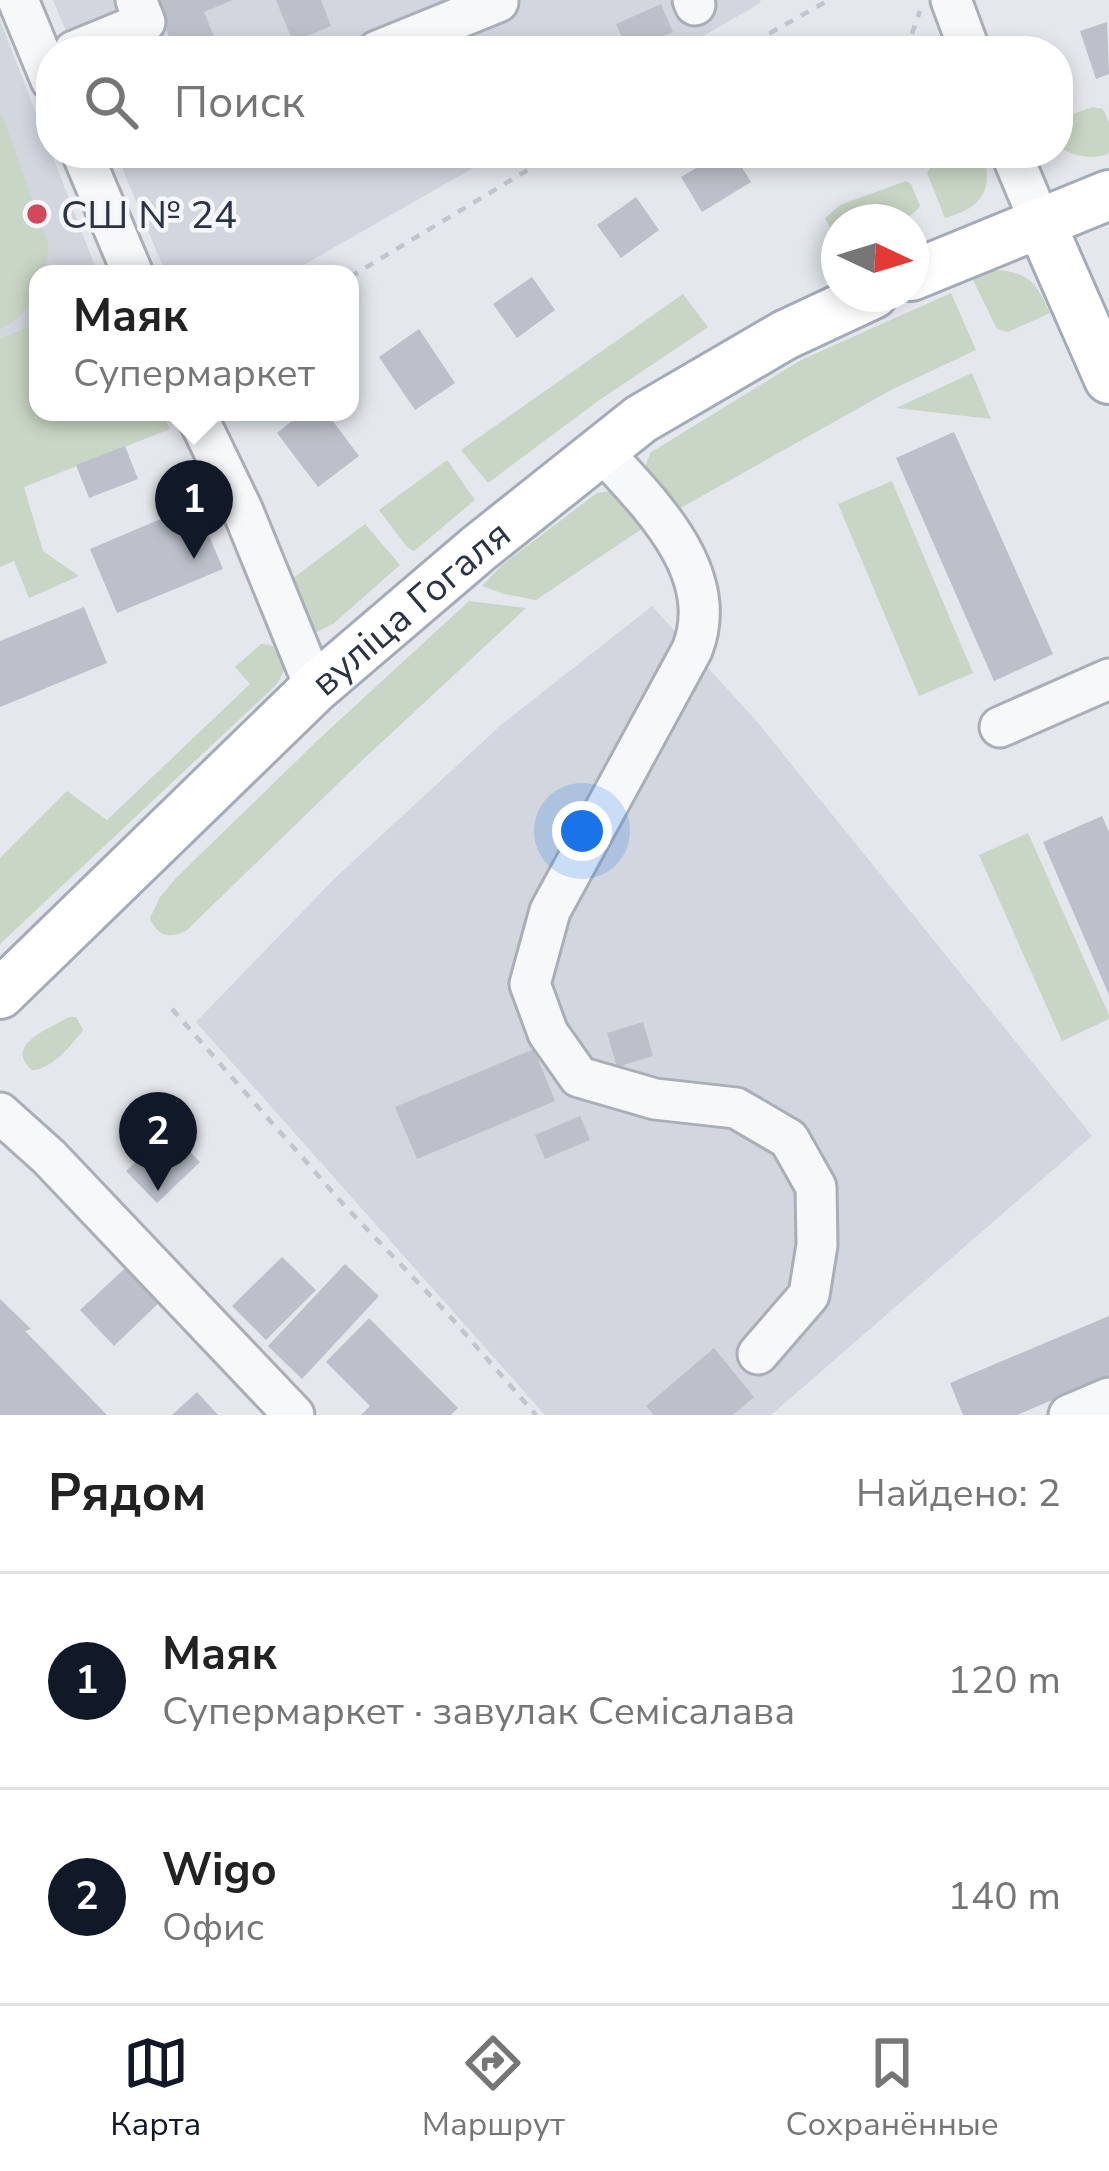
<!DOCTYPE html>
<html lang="ru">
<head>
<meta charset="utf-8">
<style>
	body { margin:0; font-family:"Nunito Sans",sans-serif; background:#f6f6f6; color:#222 }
	.compass { position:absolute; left:821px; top:204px; width:108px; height:108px; border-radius:50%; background:#fff; box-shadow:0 6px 18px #0003; rotate:94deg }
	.you { position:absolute; left:582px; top:831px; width:42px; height:42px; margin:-30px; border:9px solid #fff; border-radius:50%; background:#1a73e8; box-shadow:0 0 0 18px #1a73e833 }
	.badge { display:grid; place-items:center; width:78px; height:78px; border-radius:50%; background:#111827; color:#fff; font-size:39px; font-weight:700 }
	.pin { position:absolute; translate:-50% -99px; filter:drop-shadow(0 3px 6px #0008) }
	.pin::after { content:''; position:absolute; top:63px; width:42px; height:36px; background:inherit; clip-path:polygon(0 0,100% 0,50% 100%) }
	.popup { position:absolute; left:29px; top:265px; width:330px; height:156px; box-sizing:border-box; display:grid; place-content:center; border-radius:24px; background:#fff; filter:drop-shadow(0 3px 9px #0005); font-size:39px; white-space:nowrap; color:#767676 }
	.popup b { font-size:45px; color:#222 }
	.popup::after { content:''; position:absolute; left:50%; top:100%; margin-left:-24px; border:24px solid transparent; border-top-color:#fff }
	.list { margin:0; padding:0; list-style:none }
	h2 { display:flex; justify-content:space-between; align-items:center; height:156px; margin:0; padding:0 48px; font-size:51px }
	h2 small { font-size:39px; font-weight:400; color:#767676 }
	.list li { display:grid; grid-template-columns:78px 1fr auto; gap:36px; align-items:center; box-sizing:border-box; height:216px; padding:0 48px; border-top:3px solid #e0e0e0 }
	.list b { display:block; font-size:45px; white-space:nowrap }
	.list p { margin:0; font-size:39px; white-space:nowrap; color:#767676 }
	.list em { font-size:39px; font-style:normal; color:#767676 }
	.icon { flex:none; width:66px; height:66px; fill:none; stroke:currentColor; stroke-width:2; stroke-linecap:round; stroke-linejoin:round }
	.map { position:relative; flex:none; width:1109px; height:1415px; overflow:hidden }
	.search { position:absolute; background:#fff; box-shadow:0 6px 18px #0003; left:36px; right:36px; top:36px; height:132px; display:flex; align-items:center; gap:30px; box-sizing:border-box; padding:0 42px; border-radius:48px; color:#767676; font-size:45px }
	.sheet { height:588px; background:#fff }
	nav { display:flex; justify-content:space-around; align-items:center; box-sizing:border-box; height:168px; border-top:3px solid #e0e0e0; background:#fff; font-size:33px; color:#767676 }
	nav a { display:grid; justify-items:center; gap:6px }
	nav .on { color:#111827 }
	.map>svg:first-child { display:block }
	.built { fill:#d2d6de }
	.green { fill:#c9d6c5 }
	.building { fill:#bbc0ca }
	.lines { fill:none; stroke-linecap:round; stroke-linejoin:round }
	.minor-casing { stroke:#a9aeb7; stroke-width:45 }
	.major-casing { stroke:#a3abb8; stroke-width:54 }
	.path { stroke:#c2c5cb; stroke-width:4.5; stroke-dasharray:9 9; stroke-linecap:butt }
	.minor { stroke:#f7f8fa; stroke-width:39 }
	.major { stroke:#fff; stroke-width:48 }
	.poi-dot { fill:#d1495b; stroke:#f4f6f9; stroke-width:4.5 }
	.labels { text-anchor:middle; stroke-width:9; stroke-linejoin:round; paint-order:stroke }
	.poi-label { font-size:39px; fill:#2b3445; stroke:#f4f6f9; text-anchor:start }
	.street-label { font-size:39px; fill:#2b3445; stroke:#f4f6f9 }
</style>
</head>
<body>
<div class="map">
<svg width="1109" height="1415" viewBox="0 0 1109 1415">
	<rect width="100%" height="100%" fill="#e4e7ec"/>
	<path class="built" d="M53 0H761L759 4 677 51H74Z
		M0 20 98 274H38V323L0 338Z
		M116 153H499L288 274H166Z
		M652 606 758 723 1092 1136 771 1415H545L196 1022 334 879 501 725Z"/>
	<path class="green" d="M1093 107 1103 109 1109 122V153C1092 161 1074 156 1058 147V119Z
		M0 109 49 247 44 274H38C38 298 22 320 0 329Z
		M966 153H983C994 192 981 208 945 218L927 173 932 166Z
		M906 181 911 184 920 206C904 229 865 222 839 222V234H833L825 218 840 205Z
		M998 270C1031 273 1037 285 1050 313L1008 332 997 329 972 278Z
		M951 293 976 350 893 389 668 515 643 474 650 453 801 360Z
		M683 294 708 327 598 401 488 483 461 450Z
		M38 323V412H161L170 429 24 487 43 551 79 576 29 598 14 561 0 567V338Z
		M972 373 991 419 896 408Z
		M447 460 475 500 414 551 407 547 379 510Z
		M892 481 973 673 919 696 838 504Z
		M612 491C631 497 637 510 643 528L536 600 504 594 482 586 502 565 597 493Z
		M365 524 400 565 333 624 313 634 288 589 292 579Z
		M469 601 526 608 354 768 187 930C170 940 157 936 150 918L160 897 177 877 319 739Z
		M261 644C291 646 290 665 276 685L0 944V858L67 791 107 820 250 684 235 667Z
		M1028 833 1109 1015V1019L1062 1041 979 855Z
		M69 1017H76L83 1030C72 1045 51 1070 32 1070 3 1045 49 1029 69 1017Z"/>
	<path class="building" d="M154 0H233L204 12 220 51H175Z
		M276 0H321L331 26 293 42Z
		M661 4 673 32 628 51 616 24Z
		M1107 22 1109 74 1096 79 1080 31Z
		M722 153H733L751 182 702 212 681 177Z
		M636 197 659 230 621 258 597 225Z
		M532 277 555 310 517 338 493 304Z
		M419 329 455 383 415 410 379 357Z
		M303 412H326L359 456 318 487 277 433Z
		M954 432 1053 654 994 681 896 458Z
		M125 446 138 479 89 498 76 465Z
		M196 504 223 569 117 613 90 549Z
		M84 607 107 663 0 707V641Z
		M1102 816 1109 832V995L1043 842Z
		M643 1022 653 1056 617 1067 607 1033Z
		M534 1049 555 1101 417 1159 395 1107Z
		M580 1116 590 1140 545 1159 535 1135Z
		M169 1130 200 1162 157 1203 126 1171Z
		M282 1257 316 1290 266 1340 232 1306Z
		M133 1261 167 1295 114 1346 80 1310Z
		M345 1264 379 1296 302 1379 268 1346Z
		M0 1299 31 1329 25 1331 107 1415H0Z
		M1109 1316V1376L1017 1415H963L950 1383Z
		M369 1318 458 1408 451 1415H361L370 1406 326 1362Z
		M714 1348 754 1397 733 1415H654L646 1406Z
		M197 1392 218 1415H172Z"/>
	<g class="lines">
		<g class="minor-casing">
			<path id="minor" d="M18 0 51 80
				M693 0 695 5
				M951 0 970 51
				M74 51 145 22 136 0
				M377 51 498 2
				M82 153 133 274
				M1011 153 1040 222
				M195 412 242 509 315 688
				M602 451C649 503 723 573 692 650L550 911 530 984 548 1033 579 1077 655 1099 736 1108 789 1139 816 1187 817 1245 809 1295 758 1354
				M1000 727 1109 679
				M0 1113 49 1157 294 1415
				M1069 1415 1109 1398"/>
		</g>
		<g class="major-casing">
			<g id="major">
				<path d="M1040 222 1109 379"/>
				<path d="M911 276 1109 195"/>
				<path id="s1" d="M0 994 315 688 479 548 641 419 785 335 873 294"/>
			</g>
		</g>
		<path class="path" d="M738 51 829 0
			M912 51 909 42 920 11
			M350 277 556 153
			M172 1009 344 1205 447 1313 536 1415"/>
		<use href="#minor" class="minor"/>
		<use href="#major" class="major"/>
	</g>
	<circle class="poi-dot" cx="37" cy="214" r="12"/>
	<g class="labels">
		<g class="poi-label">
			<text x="61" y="228">СШ № 24</text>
		</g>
		<g class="street-label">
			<text dy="14" stroke="none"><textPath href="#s1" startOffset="564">вуліца Гогаля</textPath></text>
		</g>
	</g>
</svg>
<svg class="compass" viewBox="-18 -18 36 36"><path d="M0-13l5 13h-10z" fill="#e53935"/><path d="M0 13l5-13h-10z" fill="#767676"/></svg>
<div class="you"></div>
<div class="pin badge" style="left:194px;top:559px">1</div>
<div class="popup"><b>Маяк</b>Супермаркет</div>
<div class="pin badge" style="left:158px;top:1191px">2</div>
<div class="search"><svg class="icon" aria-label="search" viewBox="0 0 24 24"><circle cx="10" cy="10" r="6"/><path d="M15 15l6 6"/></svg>Поиск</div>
</div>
<section class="sheet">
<h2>Рядом<small>Найдено: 2</small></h2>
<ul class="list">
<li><span class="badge">1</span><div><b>Маяк</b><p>Супермаркет · завулак Семісалава</p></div><em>120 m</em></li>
<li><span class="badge">2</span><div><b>Wigo</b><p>Офис</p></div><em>140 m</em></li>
</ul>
</section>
<nav>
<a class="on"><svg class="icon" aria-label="map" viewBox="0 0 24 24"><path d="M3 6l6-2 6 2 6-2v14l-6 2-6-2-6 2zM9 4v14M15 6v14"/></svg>Карта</a>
<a><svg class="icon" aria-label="directions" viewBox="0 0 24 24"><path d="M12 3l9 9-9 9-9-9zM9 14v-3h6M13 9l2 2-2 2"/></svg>Маршрут</a>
<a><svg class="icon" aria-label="saved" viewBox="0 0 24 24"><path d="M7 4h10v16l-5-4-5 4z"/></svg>Сохранённые</a>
</nav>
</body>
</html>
